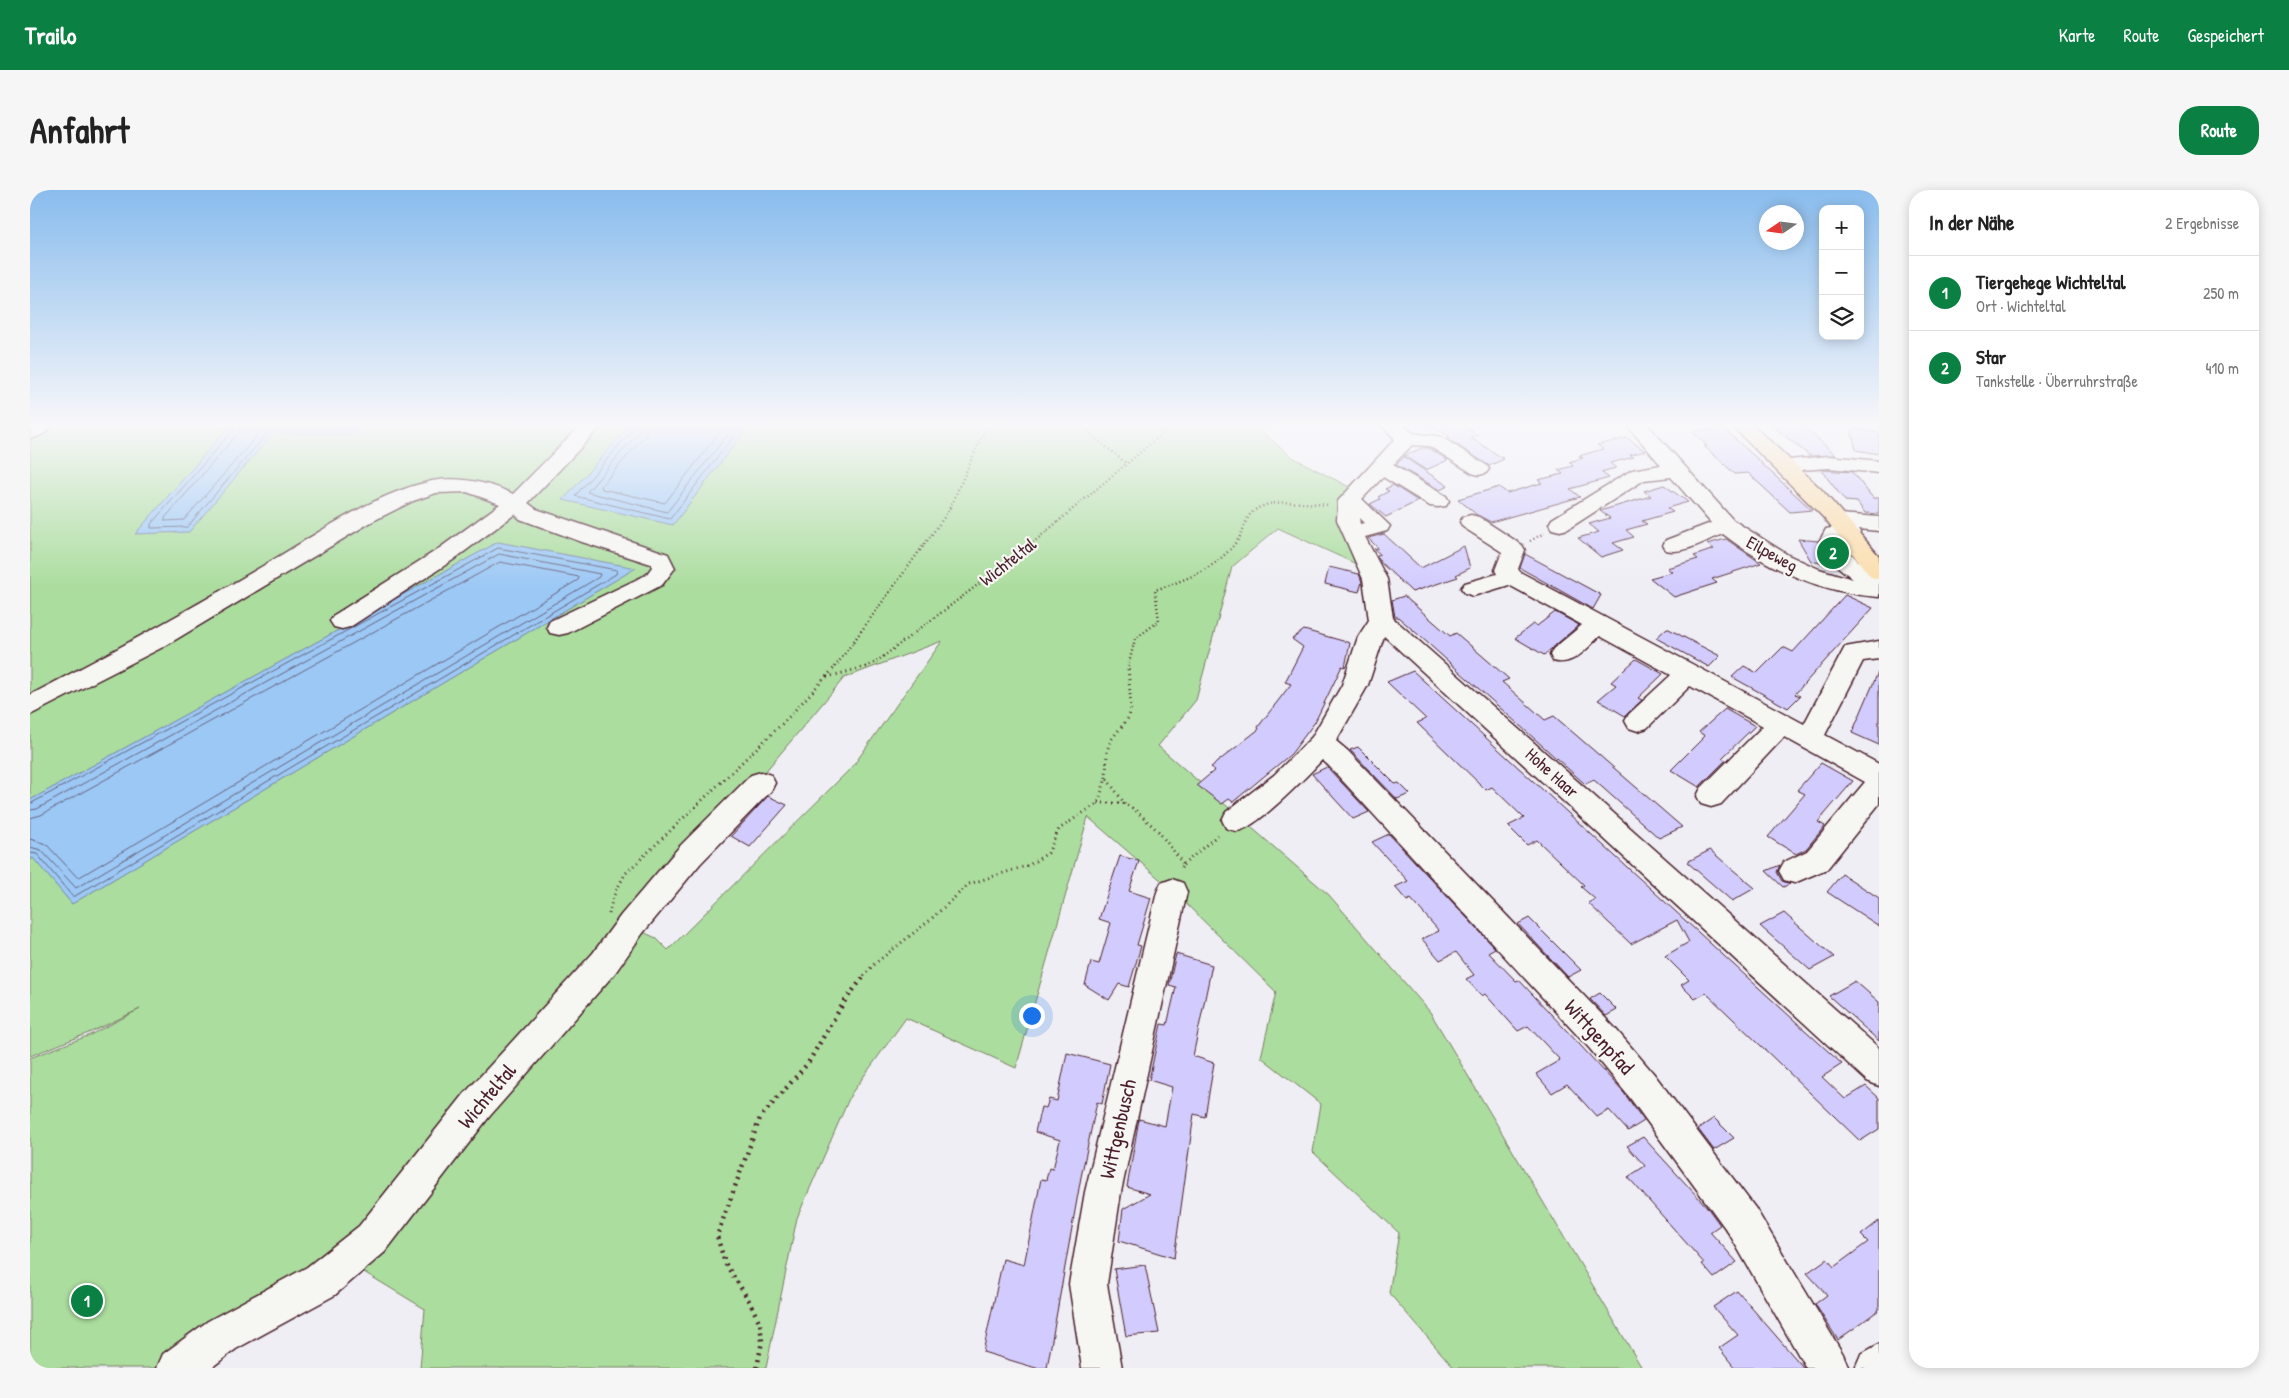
<!DOCTYPE html>
<html lang="de">
<head>
<meta charset="utf-8">
<style>
	body { margin:0; font-family:"Patrick Hand",sans-serif; background:#f6f6f6; color:#222 }
	.controls { position:absolute; right:15px; top:15px; display:grid; overflow:hidden; border-radius:10px; box-shadow:0 2px 12px #0003 }
	.controls button { width:45px; height:45px; display:grid; place-items:center; padding:0; border:0; border-bottom:1px solid #e0e0e0; background:#fff; color:#222; font:25px sans-serif }
	.compass { position:absolute; left:1729px; top:15px; width:45px; height:45px; border-radius:50%; background:#fff; box-shadow:0 2px 12px #0003; rotate:257deg }
	.you { position:absolute; left:1001px; top:825px; width:18px; height:18px; margin:-12px; border:4px solid #fff; border-radius:50%; background:#1a73e8; box-shadow:0 0 0 8px #1a73e833 }
	.badge { display:grid; place-items:center; width:32px; height:32px; border-radius:50%; background:#0b8043; color:#fff; font-size:16px; font-weight:700 }
	.pin { position:absolute; translate:-50% -50%; border:2px solid #fff; box-shadow:0 1px 5px #0006 }
	.list { margin:0; padding:0; list-style:none }
	h2 { display:flex; justify-content:space-between; align-items:center; height:65px; margin:0; padding:0 20px; font-size:21px }
	h2 small { font-size:16px; font-weight:400; color:#767676 }
	.list li { display:grid; grid-template-columns:32px 1fr auto; gap:15px; align-items:center; box-sizing:border-box; height:75px; padding:0 20px; border-top:1px solid #e0e0e0 }
	.list b { display:block; font-size:19px; white-space:nowrap }
	.list p { margin:0; font-size:16px; white-space:nowrap; color:#767676 }
	.list em { font-size:16px; font-style:normal; color:#767676 }
	.icon { flex:none; width:28px; height:28px; fill:none; stroke:currentColor; stroke-width:2; stroke-linecap:round; stroke-linejoin:round }
	.map { position:relative; flex:none; width:1849px; height:1178px; overflow:hidden; border-radius:20px }
	header { display:flex; align-items:center; gap:30px; box-sizing:border-box; height:70px; padding:0 25px; background:#0b8043; color:#fff }
	header strong { font-size:24px }
	nav { display:flex; gap:28px; margin-inline-start:auto; font-size:18px }
	.intro { display:flex; align-items:center; justify-content:space-between; box-sizing:border-box; height:120px; padding:0 30px }
	h1 { margin:0; font-size:35px }
	.button { padding:12px 22px; border-radius:20px; background:#0b8043; color:#fff; font-size:18px; font-weight:700 }
	main { display:flex; gap:30px; padding:0 30px }
	aside { flex:1; background:#fff; border-radius:20px; box-shadow:0 2px 12px #0003 }
	.map>svg:first-child { display:block }
	.green { fill:#abdd9e; stroke:#7a7e64; fill-rule:evenodd }
	.water { fill:#9bc8f5; stroke:#7b84a4 }
	.lines { fill:none; stroke-linecap:round; stroke-linejoin:round }
	.shore { stroke:#6a637c; stroke-width:1 }
	.building { fill:#d2ccfe; stroke:#4a1f2b }
	.minor-casing { stroke:#4a1f2b; stroke-width:3 }
	.major-casing { stroke:#4a1f2b; stroke-width:3 }
	.path-far2 { stroke:#4a1f2b; stroke-width:2.5; stroke-dasharray:1 3; stroke-linecap:butt }
	.path-far1 { stroke:#4a1f2b; stroke-width:3; stroke-dasharray:1 4; stroke-linecap:butt }
	.path { stroke:#4a1f2b; stroke-width:4.5; stroke-dasharray:2 5; stroke-linecap:butt }
	.minor { fill:#f6f6f2; fill-rule:evenodd }
	.major { fill:#fbddab; fill-rule:evenodd }
	.labels { text-anchor:middle; stroke-width:4.5; stroke-linejoin:round; paint-order:stroke }
	.street-label { font-size:18px; fill:#4a1f2b; stroke:#f6f6f2 }
	.near-street-label { font-size:21px; fill:#4a1f2b; stroke:#f6f6f2 }
</style>
</head>
<body>
<header>
<strong>Trailo</strong>
<nav><a>Karte</a><a>Route</a><a>Gespeichert</a></nav>
</header>
<div class="intro"><h1>Anfahrt</h1><a class="button">Route</a></div>
<main>
<div class="map">
<svg width="1849" height="1178" viewBox="0 0 1849 1178">
	<rect width="100%" height="100%" fill="#efeef4"/>
	<filter id="ink" filterUnits="userSpaceOnUse"><feTurbulence type="fractalNoise" baseFrequency=".02" numOctaves="2"/><feDisplacementMap in="SourceGraphic" scale="10" xChannelSelector="R" yChannelSelector="G"/><feConvolveMatrix kernelMatrix="1 2 1 2 8 2 1 2 1" color-interpolation-filters="sRGB"/></filter>
	<g filter="url(#ink)">
		<path class="green" d="M0 233H1231L1230 240 1262 267 1323 299 1326 374 1248 338 1202 377 1166 510 1128 556 1299 705 1400 822 1612 1178H1424L1359 1103 1369 1043 1283 962 1291 914 1231 867 1246 802 1140 698 1058 627 986 878 876 828 821 904 767 1028 736 1178H390L395 1119 319 1073 141 1178H0V868L60 845 110 819 61 842 0 866ZM912 451 823 576 638 760 626 748 589 731 729 589 814 488Z"/>
		<path class="water" d="M202 233H334L326 244 243 243 159 342 105 344Z
			M602 233H721L643 335 533 310Z
			M468 352 606 378 42 714 3 668 0 669V610Z"/>
		<g class="lines">
			<path class="shore" d="M205 233 204 239 121 334V338L157 337 241 239H322L328 233
				M212 233 209 242 135 328V331L154 330 238 233
				M605 233 604 238 545 306 640 329 714 233
				M611 233 609 242 557 302 637 322 707 233
				M619 233 614 247 571 296 572 299 635 313 697 233
				M0 614 468 358 587 380 586 384 45 706H42L7 664 0 663
				M0 620 7 619 469 364 570 384 569 387 46 698 11 660 0 657
				M0 628 11 625 470 372 549 387 548 390 48 688 16 654 0 649"/>
		</g>
		<path class="building" d="M1398 233H1429L1448 245 1441 248 1474 269 1459 276 1417 248 1420 247Z
			M1739 233H1770L1806 265 1780 266Z
			M1821 238 1849 243V264L1826 260Z
			M1694 239 1732 273H1731L1782 320 1760 322 1718 283 1705 284 1674 256H1677L1662 241Z
			M1597 248 1615 261 1600 265 1604 267 1580 273 1586 278 1571 282 1579 288 1540 299 1550 307 1461 332 1447 325 1428 309 1469 297 1477 303 1512 293 1508 290 1533 284 1528 280 1543 276 1539 272 1553 268 1549 266 1573 259 1567 255Z
			M1392 258H1398L1418 270 1396 280 1374 266Z
			M1374 267 1418 296 1410 300 1366 275Z
			M1791 280 1822 282 1843 308H1849V324L1835 323 1827 312 1815 311Z
			M1363 295 1388 311 1356 327 1340 314 1350 309 1348 307 1359 301 1355 299Z
			M1634 295 1658 312 1637 318 1643 322 1612 331 1617 334 1596 340 1604 347 1583 353 1593 360 1571 367 1548 348 1569 342 1559 334 1580 328 1570 321 1621 306 1614 301Z
			M1354 344 1391 378 1434 356 1440 378 1426 385 1428 387 1382 402 1350 372 1347 365 1350 364 1344 359 1348 358 1338 348Z
			M1696 349 1731 373 1682 389 1687 393 1644 407 1620 388 1642 382 1637 378 1668 369 1664 366 1684 359 1677 354Z
			M1768 349 1788 351 1804 376 1781 371Z
			M1495 364 1571 405 1563 419 1490 378Z
			M1299 377 1329 384 1332 392 1329 402 1295 394Z
			M1815 405 1843 418 1765 504 1770 506 1758 518 1702 487 1714 476 1727 483 1753 457 1763 462Z
			M1374 406 1420 446 1426 443 1479 489 1472 492 1515 530 1524 526 1652 637 1629 648 1564 590 1555 594 1391 447 1368 427H1365L1362 410Z
			M1525 422 1549 435 1514 465 1485 448 1503 434 1507 436Z
			M1637 438 1663 452 1690 466 1679 477 1626 448Z
			M1274 440 1320 453 1315 477 1312 476 1285 532 1261 564 1203 612 1199 609 1192 614 1167 595 1185 580 1181 577 1229 539 1228 537 1261 494 1255 492 1273 457 1262 449Z
			M1606 469 1633 484 1608 508 1612 510 1595 526 1568 510 1586 495 1581 492Z
			M1849 480V555L1822 543Z
			M1383 481 1812 874 1792 887 1815 909 1836 896 1849 908V939L1830 951 1676 803 1665 809 1651 795 1659 790 1635 766 1659 752 1647 730 1601 754 1558 713 1565 709 1551 697 1554 695 1507 650 1497 655 1478 636 1494 628 1462 597 1456 600 1387 533 1396 529 1357 492Z
			M1695 519 1725 536 1692 568 1696 570 1669 597 1641 580 1675 546 1669 542Z
			M1328 557 1365 594 1369 593 1380 604 1367 609 1320 560Z
			M1791 573 1823 591 1788 632 1795 636 1776 659 1766 664 1738 647 1775 604 1767 600Z
			M1297 577 1339 622 1323 629 1282 584Z
			M738 606 757 615 720 657 701 646Z
			M1359 644 1465 758 1458 762 1486 791 1489 790 1550 855 1594 903 1614 931 1598 941 1579 920 1567 927 1537 894 1522 903 1506 884 1530 870 1498 836 1488 841 1455 804 1452 806 1436 789 1444 785 1426 762 1410 770 1392 749 1409 741 1381 709 1377 711 1365 697 1378 691 1342 652Z
			M1680 660 1702 679 1725 698 1702 711 1657 672Z
			M1090 666 1109 671 1099 701 1121 708 1107 755 1111 756 1099 797 1089 794 1079 810 1055 795 1061 772 1069 774 1081 733 1069 729Z
			M1750 675 1747 682 1752 691 1760 694 1753 697 1736 681Z
			M1812 684 1849 708V736L1797 702Z
			M1754 723 1804 767 1780 780 1730 736Z
			M1499 728 1551 780 1538 787 1488 734Z
			M1146 764 1182 775 1163 866 1184 873 1175 927 1164 924 1144 1068 1089 1051 1093 1019 1120 1004 1097 997 1109 929 1135 936 1142 897 1119 890 1131 834 1137 835 1146 797 1139 795Z
			M1825 791 1849 812V851L1799 806Z
			M1570 803 1587 820 1576 826 1560 809Z
			M1037 863 1080 874 1072 914 1067 912 1051 987 1017 1178H1006L953 1162 973 1069 994 1075 1011 989 1016 990 1019 978 1023 979 1030 950 1005 942 1011 917 1016 918 1019 909 1027 911Z
			M1684 928 1704 948 1684 960 1668 939Z
			M1613 947 1677 1017 1690 1035 1680 1042 1707 1072 1684 1088 1672 1074 1674 1073 1598 987 1615 976 1597 956Z
			M1849 1031V1120L1808 1150 1785 1114 1797 1105 1777 1083 1797 1069 1804 1077 1838 1052 1831 1045Z
			M1115 1075 1129 1143 1096 1146 1084 1079Z
			M1707 1101 1773 1177 1774 1178H1705L1689 1158 1708 1145 1683 1117Z"/>
		<g class="lines">
			<g class="minor-casing">
				<path id="minor" d="M2 233H24C18 241 10 248 0 248Z
					M553 233H574L498 313 506 319 638 364 645 378 632 395 538 443 529 445 520 443 517 437 520 431 616 385 622 377 621 374 552 352 490 329 485 324 423 370 320 437 312 439 304 437 300 431 304 425 407 360 470 314 437 302 406 303 383 311 343 331 135 456 0 525V505C77 465 152 424 226 380 280 349 341 304 402 291 428 286 458 292 483 304Z
					M1349 233H1371L1383 243 1411 247 1456 275 1459 279 1456 283 1449 285 1442 283 1399 256 1382 255 1363 275 1416 306 1419 311 1416 316 1408 317 1400 316 1353 287 1332 309 1360 336 1357 341 1335 347 1357 389 1363 428 1849 858V896L1837 891 1354 446 1338 495 1306 551 1318 561 1584 837 1624 884 1726 1019 1813 1164 1819 1178H1776L1700 1045 1600 908 1560 859 1298 575 1292 570C1278 585 1226 639 1207 641 1204 641 1199 639 1196 638L1192 630 1196 622 1244 585 1282 547 1312 495 1328 447 1339 430 1333 389 1307 330 1308 311 1365 249ZM1329 328 1334 333 1330 334Z
					M1595 233H1616L1703 330 1758 365 1789 379 1823 389 1807 376 1789 352 1796 339 1806 337 1801 336 1798 331 1801 326 1809 324 1849 327V341L1828 339 1830 342 1827 347 1811 352 1828 371 1849 381V407C1792 403 1738 379 1693 344 1676 350 1654 365 1636 360L1633 355 1636 350 1681 333 1641 287 1614 290 1538 339 1530 341 1522 339 1519 334 1522 329 1602 280 1631 275Z
					M1799 266 1849 271V283L1799 278 1756 281 1749 279 1746 275 1749 271Z
					M1441 325 1449 327 1492 355 1495 360 1488 379 1490 382 1774 534 1815 457 1849 451V469L1833 471 1795 545 1849 574V614L1797 679 1764 693 1754 690 1749 681 1754 672 1777 661 1835 592 1754 547 1691 614 1681 617 1671 614 1667 606 1671 598 1733 536 1660 496 1617 538 1608 541 1599 538 1595 531 1599 524 1641 485 1570 446C1557 458 1543 477 1523 471L1520 465 1523 459 1552 435 1479 395 1443 406 1435 403 1431 398 1435 393 1467 384 1465 380 1472 362 1433 337 1430 332 1433 327Z
					M731 582 741 585 745 593 741 601 670 674 613 743 585 783 459 927 355 1062 305 1105 206 1159 181 1178H127L133 1164 178 1131 277 1077 329 1036 435 903 563 763 591 725 650 656 721 585Z
					M1142 689 1153 693 1157 702 1091 1002 1077 1094 1092 1178H1052L1039 1094 1055 1002 1127 702 1131 693Z
					M1849 1154V1178H1825L1831 1164Z"/>
			</g>
			<g class="major-casing">
				<path id="major" d="M1699 233H1721L1791 299 1849 366V389L1841 387 1793 327Z"/>
			</g>
			<path class="path-far2" d="M1056 233 1060 244 1096 273
				M1500 351 1514 343
				M805 477 918 322 958 233
				M836 477 846 472 999 356 1145 233
				M1098 477 1105 449 1129 431 1125 400C1157 389 1185 380 1207 351 1218 337 1212 324 1233 316 1249 309 1282 314 1299 315"/>
			<path class="path-far1" d="M797 487 839 476
				M1077 589 1095 614
				M1068 613H1093L1104 619 1128 641 1148 667 1153 675 1149 681
				M1153 675 1190 643
				M579 724 583 707 595 684 754 532 806 476
				M834 786 843 775 899 731 939 694 999 675 1018 663 1029 639 1068 613 1076 588 1077 561 1081 550 1099 527 1101 518 1098 476"/>
			<path class="path" d="M727 1178 732 1151 730 1133 718 1109 695 1073 687 1046 730 928 778 873 814 812 835 785"/>
			<use href="#minor" class="minor"/>
			<use href="#major" class="major"/>
		</g>
	</g>
	<linearGradient id="sky" x2="0" y2="1"><stop stop-color="#89bced"/><stop offset="0.59" stop-color="#f8f7fa"/><stop offset="1" stop-color="#f8f7fa" stop-opacity="0"/></linearGradient>
	<rect width="1849" height="398" fill="url(#sky)"/>
	<g class="labels">
		<g class="street-label">
			<text transform="translate(1742 364) rotate(29)" y="6">Eilpeweg</text>
			<text transform="translate(978 372) rotate(-38)" y="6">Wichteltal</text>
			<text transform="translate(1522 583) rotate(42)" y="6">Hohe Haar</text>
		</g>
		<g class="near-street-label">
			<text transform="translate(1569 847) rotate(48)" y="7">Wittgenpfad</text>
			<text transform="translate(457 906) rotate(-50)" y="7">Wichteltal</text>
			<text transform="translate(1088 939) rotate(-77)" y="7">Wittgenbusch</text>
		</g>
	</g>
</svg>
<div class="controls">
<button>+</button>
<button>−</button>
<button><svg class="icon" aria-label="layers" viewBox="0 0 24 24"><path d="M12 4l9 5-9 5-9-5zM3 14l9 5 9-5"/></svg></button>
</div>
<svg class="compass" viewBox="-18 -18 36 36"><path d="M0-13l5 13h-10z" fill="#e53935"/><path d="M0 13l5-13h-10z" fill="#767676"/></svg>
<div class="you"></div>
<div class="pin badge" style="left:57px;top:1111px">1</div>
<div class="pin badge" style="left:1803px;top:363px">2</div>
</div>
<aside>
<h2>In der Nähe<small>2 Ergebnisse</small></h2>
<ul class="list">
<li><span class="badge">1</span><div><b>Tiergehege Wichteltal</b><p>Ort · Wichteltal</p></div><em>250 m</em></li>
<li><span class="badge">2</span><div><b>Star</b><p>Tankstelle · Überruhrstraße</p></div><em>410 m</em></li>
</ul>
</aside>
</main>
</body>
</html>
